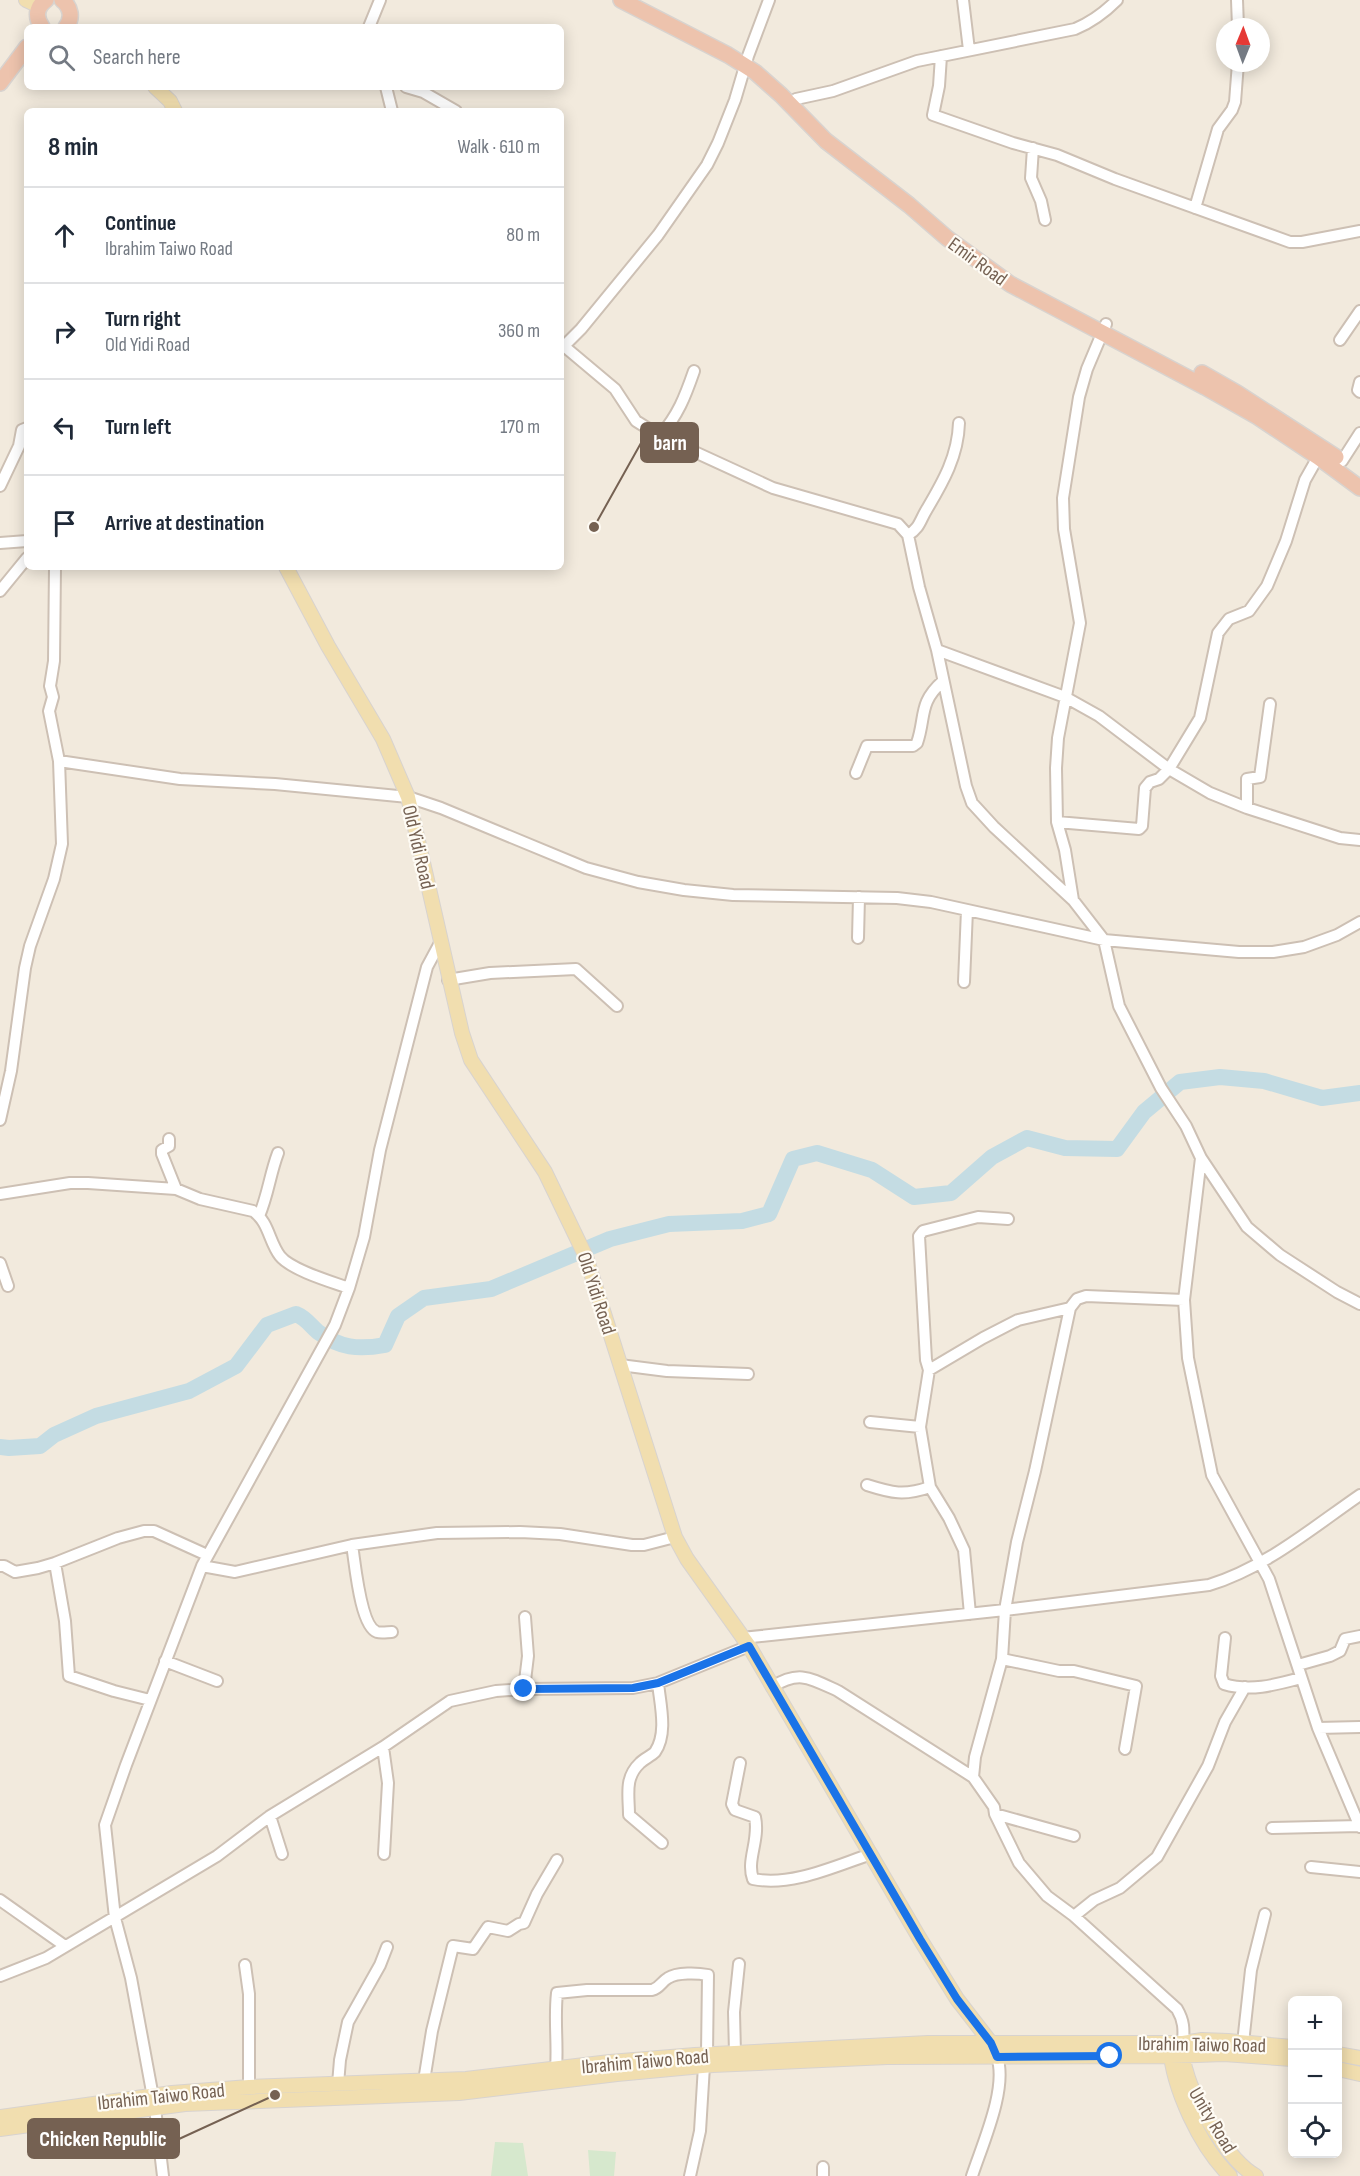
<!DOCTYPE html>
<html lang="en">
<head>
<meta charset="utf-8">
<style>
	body { margin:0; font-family:"Sofia Sans Condensed",sans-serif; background:#f6f6f7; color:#1f2937 }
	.controls { position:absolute; right:18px; bottom:18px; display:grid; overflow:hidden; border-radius:9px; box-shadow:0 3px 15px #0003 }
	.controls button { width:54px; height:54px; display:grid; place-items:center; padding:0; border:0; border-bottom:2px solid #e0e1e3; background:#fff; color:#1f2937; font:30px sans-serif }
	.compass { position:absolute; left:1216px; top:18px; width:54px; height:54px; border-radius:50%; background:#fff; box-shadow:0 3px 15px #0003; rotate:1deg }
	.stop { position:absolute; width:18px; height:18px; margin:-14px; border:4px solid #1a73e8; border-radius:50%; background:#fff }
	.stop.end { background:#1a73e8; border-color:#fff; box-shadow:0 2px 6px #0008 }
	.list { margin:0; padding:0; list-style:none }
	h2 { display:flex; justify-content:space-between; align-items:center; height:78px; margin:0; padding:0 24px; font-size:26px }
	h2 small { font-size:20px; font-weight:400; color:#747a83 }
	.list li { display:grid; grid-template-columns:39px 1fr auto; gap:18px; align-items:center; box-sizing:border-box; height:96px; padding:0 24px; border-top:2px solid #e0e1e3 }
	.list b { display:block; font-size:22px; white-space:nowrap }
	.list p { margin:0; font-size:20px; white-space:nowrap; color:#747a83 }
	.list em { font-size:20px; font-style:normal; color:#747a83 }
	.icon { flex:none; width:33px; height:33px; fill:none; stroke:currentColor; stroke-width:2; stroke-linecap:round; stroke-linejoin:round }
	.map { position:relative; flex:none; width:1360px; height:2176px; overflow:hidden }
	.search { position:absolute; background:#fff; box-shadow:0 3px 15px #0003; left:24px; top:24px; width:540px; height:66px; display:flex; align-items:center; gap:15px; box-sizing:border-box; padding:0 21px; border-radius:9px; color:#747a83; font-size:22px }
	.panel { position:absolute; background:#fff; box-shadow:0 3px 15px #0003; left:24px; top:108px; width:540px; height:462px; border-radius:9px }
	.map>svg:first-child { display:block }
	.residential { fill:#f2eadd; fill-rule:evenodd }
	.green { fill:#d6e8cd }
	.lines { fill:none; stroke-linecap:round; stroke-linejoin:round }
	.river { stroke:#c4dce3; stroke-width:16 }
	.minor-casing { stroke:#cdc0b4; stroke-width:14 }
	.major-casing { stroke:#d8d3cf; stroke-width:16 }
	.highway-casing { stroke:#d8d3cf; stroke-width:18 }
	.minor { stroke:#fff; stroke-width:10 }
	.major { stroke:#f1deaf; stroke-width:14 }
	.highway { stroke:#edc3ad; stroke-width:15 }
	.route { stroke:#1a73e8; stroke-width:8 }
	.labels { text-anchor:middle; stroke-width:4.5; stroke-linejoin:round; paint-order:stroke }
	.street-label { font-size:20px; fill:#756152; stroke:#fefbf4 }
	.leader { fill:none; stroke:#756152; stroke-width:2 }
	.callout-dot { fill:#756152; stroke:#fefbf4; stroke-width:2 }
	.callout { fill:#756152; stroke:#756152; stroke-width:2 }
	.callout-label { font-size:21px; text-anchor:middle; font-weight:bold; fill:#fff }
</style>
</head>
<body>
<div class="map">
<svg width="1360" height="2176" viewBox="0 0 1360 2176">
	<rect width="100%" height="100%" fill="#fbf7ee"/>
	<path class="residential" d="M0 0H1360V2176H0ZM27 27H561V87H27ZM1225 27H1261V63H1225ZM27 111H561V567H27ZM1292 2000H1338V2154H1292Z"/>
	<path class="green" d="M495 2142 523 2143 528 2176H491Z
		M588 2150 616 2152 614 2176H590Z"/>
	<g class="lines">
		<path class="river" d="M0 1447 9 1448 40 1446 54 1435 96 1416 189 1391 236 1366 267 1325 296 1314C306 1318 310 1325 318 1332 340 1348 358 1350 385 1345L398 1316 424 1298 491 1289 610 1239 669 1224 742 1221 769 1214 793 1159 817 1153 872 1170 914 1197 951 1193 992 1157 1027 1138 1065 1148 1117 1149 1144 1112 1180 1082 1220 1077 1264 1081 1322 1098 1360 1093"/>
		<g class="minor-casing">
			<path id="minor" d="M963 0 969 50
				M1237 0 1238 27
				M369 27 380 0
				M941 56 939 86 933 115 1013 143 1057 155 1115 179 1290 242H1302L1360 231
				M386 87 392 111
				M406 87 423 92 456 111
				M789 104 796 99 833 91 917 61 1075 29C1092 22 1104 13 1117 0
				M1033 148 1031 178 1041 201 1045 220
				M1195 208 1218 129 1232 110 1235 102 1238 63
				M1106 324 1087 369 1079 397 1063 498 1064 529 1080 623 1058 738 1056 768 1057 822 1065 850 1073 900 1104 940 1119 1006 1161 1088 1186 1126 1201 1158 1247 1227 1280 1255 1337 1292 1360 1304
				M1340 340 1360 311
				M565 347 615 389 636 421 660 436 773 488 898 524 908 535 919 587 937 650 966 786 972 803 994 827 1073 900
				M561 349 581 329 658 235 707 165 718 143 735 100 748 56 769 0
				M1360 382 1358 390 1360 392
				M660 436C678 415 685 397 694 371
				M1342 461 1360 433
				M0 486 19 446 22 430 27 428
				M908 535C920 528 920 520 927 509 943 482 958 456 959 423
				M0 543 27 541
				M0 591 27 558
				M937 650 1065 697 1099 716 1169 769 1210 793 1247 808 1340 838 1360 840
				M59 761 180 779 275 784 408 797 441 808 586 868 638 882 684 890 733 895 897 898 931 902 1104 940 1239 952H1273L1304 947 1337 935 1360 922
				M856 773 867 746H913L917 743C926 717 918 703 943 681
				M1247 808V779L1260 777 1270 704
				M1057 822 1139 829 1142 826 1145 788 1150 782 1159 779 1169 769 1200 718 1218 633 1229 619 1249 611 1267 586 1286 541 1305 480 1318 457
				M858 938 859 897
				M448 980 490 973 576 969 617 1006
				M964 982 967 910
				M0 1120 11 1071 25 968 30 946 54 879 62 844 59 761 49 711 53 697 50 686 54 661 55 567
				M169 1139V1146L162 1150V1154L176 1189
				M1201 1158 1184 1300 1188 1358 1212 1475 1269 1579 1318 1728 1360 1827
				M0 1194 70 1183H88L176 1189 200 1199 253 1211C269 1222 269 1242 280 1256 291 1270 332 1282 349 1288
				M259 1216C268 1195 270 1174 278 1153
				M0 1263 8 1286
				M620 1365 667 1371 748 1374
				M929 1370 983 1338 1018 1320 1070 1308
				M870 1422 920 1427
				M867 1485C892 1493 904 1496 930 1487
				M352 1545C355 1562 360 1626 377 1632 381 1633 388 1632 392 1632
				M55 1563 65 1621 69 1676 114 1691 150 1700
				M0 1566H4L15 1572 38 1568 55 1563 118 1538 144 1531H154L207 1555
				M202 1566 235 1572 352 1545 437 1533 520 1532 560 1534 632 1545H644L675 1537
				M970 1614 964 1550 949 1518 930 1487 920 1427 929 1370 926 1360 919 1236 923 1231 978 1217 1008 1219
				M742 1638 1005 1610 1209 1585C1265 1568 1312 1528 1360 1495
				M1225 1638 1221 1676 1224 1684C1250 1692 1275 1685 1301 1678
				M1002 1659 1059 1671H1074L1136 1686 1125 1749
				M165 1661 217 1681
				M1298 1665 1330 1656 1340 1651 1345 1639 1360 1636
				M658 1683C660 1704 668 1733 655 1752 651 1756 644 1759 640 1763 624 1778 629 1795 629 1815L662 1843
				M772 1687C799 1670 810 1678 838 1691L973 1777
				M524 1689 528 1656 525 1617
				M1318 1728 1360 1727
				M383 1747 388 1783 384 1854
				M740 1763 732 1804 735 1810 755 1817C760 1840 746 1860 753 1879 791 1887 835 1866 871 1854
				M995 1814 1074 1836
				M270 1816 282 1854
				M1272 1828 1360 1826
				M1311 1867 1360 1872
				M0 1900 65 1946
				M1074 1916 1094 1900 1120 1888 1157 1857 1208 1766 1225 1722 1245 1687
				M245 1965 249 1994V2087
				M0 1976 46 1958 217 1856 270 1816 383 1747 450 1701 496 1691 524 1689 633 1688 658 1683 749 1646
				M1183 2043C1184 2029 1184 2021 1177 2009L1074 1916 1047 1896 1019 1863 995 1814 994 1807 973 1777 975 1757 1002 1659 1005 1610 1017 1542 1035 1471 1070 1308 1077 1299 1086 1296 1184 1300
				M1243 2043 1251 1970 1265 1914
				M735 2053 734 2012 739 1964
				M556 2069C558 2043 554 2020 557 1993L587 1990H652C660 1988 661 1982 668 1978 677 1972 698 1973 708 1975L707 2054
				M424 2081 432 2031 453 1946 473 1949 488 1927 508 1931 519 1924 524 1923 537 1894 557 1860
				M338 2084 340 2060 348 2022 380 1965 387 1947
				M823 2167V2176
				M163 2176 155 2108 131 1978 115 1918 105 1825 126 1765 202 1566 335 1325 349 1288 364 1237 380 1150 427 967 441 941
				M690 2176 700 2131 704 2066
				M972 2176C982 2145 1008 2088 997 2057"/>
		</g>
		<g class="major-casing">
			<path id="major" d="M26 0 39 6
				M155 87 170 101 175 111
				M286 567 328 646 383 739 408 797 462 1033 471 1060 545 1172 586 1257 675 1537 687 1559 749 1646 920 1939 957 1999 991 2043 997 2057
				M1170 2047C1173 2089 1200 2146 1230 2176
				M1183 2048C1184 2056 1183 2064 1186 2071 1194 2101 1228 2161 1256 2176
				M1338 2054 1360 2058
				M1338 2069 1360 2074
				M0 2117 172 2093 249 2087 466 2079 610 2062 695 2055 928 2043H1183L1202 2040 1228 2041 1292 2047
				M0 2129 185 2104 459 2093 617 2074 713 2065 887 2057 1170 2056 1224 2054 1292 2059"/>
		</g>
		<g class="highway-casing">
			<path id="highway" d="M62 0C71 7 73 18 66 27
				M621 0 728 55 755 72 781 95 826 141 909 205 947 238 1010 284 1205 387 1258 417 1318 457 1360 488
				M42 27C35 17 36 7 46 0
				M0 83 27 47
				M1202 373 1237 393 1336 457"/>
		</g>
		<use href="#minor" class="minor"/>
		<use href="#major" class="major"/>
		<use href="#highway" class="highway"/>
	</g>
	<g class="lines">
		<path class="route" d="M524 1689 633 1688 658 1683 749 1646 920 1939 957 1999 991 2043 997 2057 1110 2056"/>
	</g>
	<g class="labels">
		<g class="street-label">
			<text transform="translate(978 261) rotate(36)" y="7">Emir Road</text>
			<text transform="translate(419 847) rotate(77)" y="7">Old Yidi Road</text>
			<text transform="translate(597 1293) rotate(72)" y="7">Old Yidi Road</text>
			<text transform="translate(1202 2044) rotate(1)" y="7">Ibrahim Taiwo Road</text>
			<text transform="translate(645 2061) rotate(-5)" y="7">Ibrahim Taiwo Road</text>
			<text transform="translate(161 2096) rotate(-6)" y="7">Ibrahim Taiwo Road</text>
			<text transform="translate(1213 2120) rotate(59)" y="7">Unity Road</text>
		</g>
	</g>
	<path class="leader" d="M594 527L641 443M275 2095L179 2139"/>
	<g class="callout-dot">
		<circle cx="594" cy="527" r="6"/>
		<circle cx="275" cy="2095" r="6"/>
	</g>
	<g class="callout">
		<rect x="641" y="423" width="57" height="39" rx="6"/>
		<rect x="28" y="2119" width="151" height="39" rx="6"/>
	</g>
	<g class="callout-label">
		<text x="670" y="450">barn</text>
		<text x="103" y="2146">Chicken Republic</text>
	</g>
</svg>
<div class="controls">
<button>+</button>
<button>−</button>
<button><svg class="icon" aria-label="locate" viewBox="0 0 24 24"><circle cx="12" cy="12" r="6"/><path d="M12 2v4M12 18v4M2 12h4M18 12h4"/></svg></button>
</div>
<svg class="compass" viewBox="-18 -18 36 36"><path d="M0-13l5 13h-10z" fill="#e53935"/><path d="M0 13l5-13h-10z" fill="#747a83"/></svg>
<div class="stop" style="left:1110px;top:2056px"></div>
<div class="stop end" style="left:524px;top:1689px"></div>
<div class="search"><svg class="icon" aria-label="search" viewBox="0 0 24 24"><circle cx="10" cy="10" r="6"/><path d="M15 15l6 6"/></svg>Search here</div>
<section class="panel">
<h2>8 min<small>Walk · 610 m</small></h2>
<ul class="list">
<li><svg class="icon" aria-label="ahead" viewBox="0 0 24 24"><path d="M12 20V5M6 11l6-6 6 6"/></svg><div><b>Continue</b><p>Ibrahim Taiwo Road</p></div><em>80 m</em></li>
<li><svg class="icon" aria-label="right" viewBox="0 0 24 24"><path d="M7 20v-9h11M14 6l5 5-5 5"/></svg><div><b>Turn right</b><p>Old Yidi Road</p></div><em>360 m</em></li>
<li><svg class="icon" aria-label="left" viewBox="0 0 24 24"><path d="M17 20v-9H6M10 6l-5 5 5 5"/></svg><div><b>Turn left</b></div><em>170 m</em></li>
<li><svg class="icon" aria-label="arrive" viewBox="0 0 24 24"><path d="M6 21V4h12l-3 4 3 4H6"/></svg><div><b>Arrive at destination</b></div></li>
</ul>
</section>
</div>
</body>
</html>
